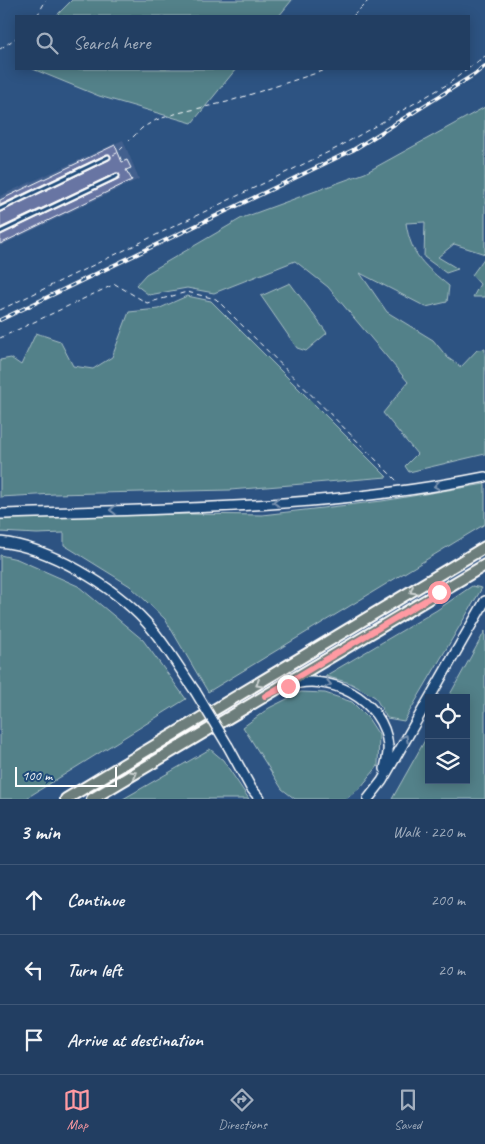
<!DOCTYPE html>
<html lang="en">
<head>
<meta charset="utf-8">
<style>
	body { margin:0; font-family:Caveat,sans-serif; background:#2a4568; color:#f1f3f6 }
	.controls { position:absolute; right:15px; bottom:15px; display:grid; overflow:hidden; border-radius:0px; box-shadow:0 2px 12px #0003 }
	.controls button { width:45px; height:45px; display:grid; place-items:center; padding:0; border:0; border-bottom:1px solid #3f5777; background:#223e62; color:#f1f3f6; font:25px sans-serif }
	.scale { position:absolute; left:15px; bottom:12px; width:102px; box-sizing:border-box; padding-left:5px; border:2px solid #fff; border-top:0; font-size:14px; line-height:18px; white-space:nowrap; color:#fff; -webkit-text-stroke:4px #1f4a7a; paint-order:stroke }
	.stop { position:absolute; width:15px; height:15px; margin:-11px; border:4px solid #ff9aa2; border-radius:50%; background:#fff }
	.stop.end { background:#ff9aa2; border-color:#fff; box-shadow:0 1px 5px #0008 }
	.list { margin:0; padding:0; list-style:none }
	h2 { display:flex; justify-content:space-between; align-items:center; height:65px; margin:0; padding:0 20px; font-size:21px }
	h2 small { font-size:16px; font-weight:400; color:#a2aebe }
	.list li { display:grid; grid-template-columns:32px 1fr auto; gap:15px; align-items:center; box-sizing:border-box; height:70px; padding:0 20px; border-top:1px solid #3f5777 }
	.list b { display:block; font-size:19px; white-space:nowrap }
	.list em { font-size:16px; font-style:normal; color:#a2aebe }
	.icon { flex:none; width:28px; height:28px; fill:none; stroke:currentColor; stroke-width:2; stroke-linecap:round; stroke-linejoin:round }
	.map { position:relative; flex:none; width:485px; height:799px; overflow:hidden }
	.search { position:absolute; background:#223e62; box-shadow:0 2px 12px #0003; left:15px; right:15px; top:15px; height:55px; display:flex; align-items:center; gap:12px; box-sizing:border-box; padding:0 18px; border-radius:0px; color:#a2aebe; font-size:19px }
	.sheet { height:275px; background:#223e62 }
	nav { display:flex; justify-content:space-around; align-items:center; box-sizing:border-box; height:70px; border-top:1px solid #3f5777; background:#223e62; font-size:14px; color:#a2aebe }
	nav a { display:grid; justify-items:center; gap:2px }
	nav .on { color:#ff9aa2 }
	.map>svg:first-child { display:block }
	.built { fill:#42608e }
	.green { fill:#538189; stroke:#a9c0c4 }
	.building { fill:#6775a3; stroke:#fff }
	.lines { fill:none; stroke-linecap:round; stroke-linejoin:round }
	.lane-casing { stroke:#fff; stroke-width:7 }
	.secondary-casing { stroke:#fff; stroke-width:12 }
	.primary-casing { stroke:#fff; stroke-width:14 }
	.path { stroke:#fff; stroke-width:1; stroke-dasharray:5 4; stroke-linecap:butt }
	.lane { stroke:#1f4a7a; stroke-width:3 }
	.secondary { stroke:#1f4a7a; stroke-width:9 }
	.primary { stroke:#6d7e7c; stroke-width:10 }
	.rail-casing { stroke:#fff; stroke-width:4 }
	.rail { stroke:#1f4a7a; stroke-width:2; stroke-dasharray:5.5; stroke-linecap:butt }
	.secondary-bridge-casing { stroke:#fff; stroke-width:12; stroke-linecap:butt }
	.secondary-bridge { stroke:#1f4a7a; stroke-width:9 }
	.oneway { stroke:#7992af }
	.oneway2 { stroke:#ccd2d1 }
	.route { stroke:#ff9aa2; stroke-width:6 }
</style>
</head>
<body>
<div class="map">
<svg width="485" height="799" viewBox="0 0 485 799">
	<rect width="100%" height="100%" fill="#2d5382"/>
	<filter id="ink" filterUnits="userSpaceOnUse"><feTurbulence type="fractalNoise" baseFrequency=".02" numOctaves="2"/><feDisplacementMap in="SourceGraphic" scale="10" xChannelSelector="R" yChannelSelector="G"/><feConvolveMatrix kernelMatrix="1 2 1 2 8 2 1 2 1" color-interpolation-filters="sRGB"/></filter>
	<g filter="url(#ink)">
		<path class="built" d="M123 140 139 179 0 246V196Z"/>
		<path class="green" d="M72 0H292L279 16H56Z
			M33 69H236L192 123 99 96Z
			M485 107V254L454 244 438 257 458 269 446 273 424 257 425 222 406 223C411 256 425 266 449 286L447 302 426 307 360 273 387 312 433 340 448 358 461 367 477 350 485 349V454L409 472 405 466 417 454 383 413 408 382 328 287 295 261 214 293 187 288 149 295 136 285 146 274 242 218 365 173Z
			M485 257V297H473L480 284 472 275Z
			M290 283 327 333 306 351 297 348 261 296Z
			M187 296 211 301 387 477 230 490 55 494 0 497V360L11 358 21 365 36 333 60 341 73 366 93 369 112 357 129 312 158 309Z
			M485 484V524L208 692 165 619 130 586 64 545V533L37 534 0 532V518L187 514 262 515 382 501Z
			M0 555 17 559 78 586 143 640 186 699 25 799H0Z
			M472 586 482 588 404 721 387 718 375 697 350 683 325 676 437 610Z
			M485 631V799H392L429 733V780H466V698H448Z
			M301 692 325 693 352 702 368 718 379 735 378 766 361 787 346 799H295L282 789 243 727 269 708Z
			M210 749 223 760 249 799H123Z"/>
		<path class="building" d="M115 145 122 162 127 160 131 168 126 170 132 180 0 244V235L118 179 120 175 116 173 0 228V212L109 160 111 156 107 154 0 205V200Z"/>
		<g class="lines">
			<g class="lane-casing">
				<path id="lane" d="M0 209 108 157
					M0 232 117 176"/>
			</g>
			<g class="secondary-casing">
				<path id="secondary" d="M0 514C162 509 326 509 485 477
					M0 542C49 547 113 586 146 622 165 643 179 668 195 691
					M286 687C327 670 384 699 388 746 389 754 386 762 385 769
					M228 746 251 788 260 799
					M368 799 382 781 485 601"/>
			</g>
			<g class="primary-casing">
				<path id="primary" d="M66 799 485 547
					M92 799 485 565"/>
			</g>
			<path class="path" d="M37 16 46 0
				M353 16 369 0
				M0 49 16 38
				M469 68 485 56
				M113 155 117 153 142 128 156 120 178 113 227 102 329 69
				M0 310 337 148 448 84 468 69
				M0 338 115 284 147 303 187 292 216 299 399 483"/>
			<use href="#lane" class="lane"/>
			<use href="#secondary" class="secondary"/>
			<use href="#primary" class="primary"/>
			<g class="rail-casing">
				<path id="rail" d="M0 320 353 150 475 74 485 66"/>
			</g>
			<use href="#rail" class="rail"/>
			<g class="secondary-bridge-casing">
				<path id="secondary-bridge" d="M195 691 228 746"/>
			</g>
			<use href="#secondary-bridge" class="secondary-bridge"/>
		</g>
		<defs><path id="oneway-chevron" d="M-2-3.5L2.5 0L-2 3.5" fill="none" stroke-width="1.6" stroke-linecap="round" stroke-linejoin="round" transform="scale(1.25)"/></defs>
		<g class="oneway">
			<use href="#oneway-chevron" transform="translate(437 486) rotate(171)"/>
			<use href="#oneway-chevron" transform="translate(276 502) rotate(177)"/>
			<use href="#oneway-chevron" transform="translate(113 510) rotate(178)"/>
			<use href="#oneway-chevron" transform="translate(328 684) rotate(13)"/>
			<use href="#oneway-chevron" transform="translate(405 738) rotate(-61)"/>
		</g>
		<g class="oneway2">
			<use href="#oneway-chevron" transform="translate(413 591) rotate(149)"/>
			<use href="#oneway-chevron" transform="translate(259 684) rotate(149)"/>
			<use href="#oneway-chevron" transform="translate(134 774) rotate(-30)"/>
		</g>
	</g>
	<g class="lines" filter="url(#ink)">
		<path class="route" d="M288 686 265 696 439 592"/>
	</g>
</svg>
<div class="controls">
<button><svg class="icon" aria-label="locate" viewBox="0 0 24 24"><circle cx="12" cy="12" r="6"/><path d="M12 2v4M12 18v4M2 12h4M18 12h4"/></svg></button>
<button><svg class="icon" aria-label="layers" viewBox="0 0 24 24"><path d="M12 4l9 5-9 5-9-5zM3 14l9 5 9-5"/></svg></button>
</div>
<div class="scale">100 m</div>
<div class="stop" style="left:439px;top:592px"></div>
<div class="stop end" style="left:288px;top:686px"></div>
<div class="search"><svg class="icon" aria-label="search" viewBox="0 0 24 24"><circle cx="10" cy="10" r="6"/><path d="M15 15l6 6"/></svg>Search here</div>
</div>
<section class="sheet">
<h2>3 min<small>Walk · 220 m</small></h2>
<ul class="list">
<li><svg class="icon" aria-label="ahead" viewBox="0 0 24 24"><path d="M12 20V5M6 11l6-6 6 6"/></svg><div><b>Continue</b></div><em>200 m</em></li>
<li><svg class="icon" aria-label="left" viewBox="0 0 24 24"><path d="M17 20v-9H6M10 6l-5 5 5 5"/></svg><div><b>Turn left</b></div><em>20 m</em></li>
<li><svg class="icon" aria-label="arrive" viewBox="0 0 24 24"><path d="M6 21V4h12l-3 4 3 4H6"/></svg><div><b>Arrive at destination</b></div></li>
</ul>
</section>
<nav>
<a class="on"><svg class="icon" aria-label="map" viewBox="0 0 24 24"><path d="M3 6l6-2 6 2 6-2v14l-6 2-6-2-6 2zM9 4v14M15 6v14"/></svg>Map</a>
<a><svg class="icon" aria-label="directions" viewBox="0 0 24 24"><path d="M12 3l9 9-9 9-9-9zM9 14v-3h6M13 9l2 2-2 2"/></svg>Directions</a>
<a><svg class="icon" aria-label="saved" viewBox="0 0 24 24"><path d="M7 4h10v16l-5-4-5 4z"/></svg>Saved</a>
</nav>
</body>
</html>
